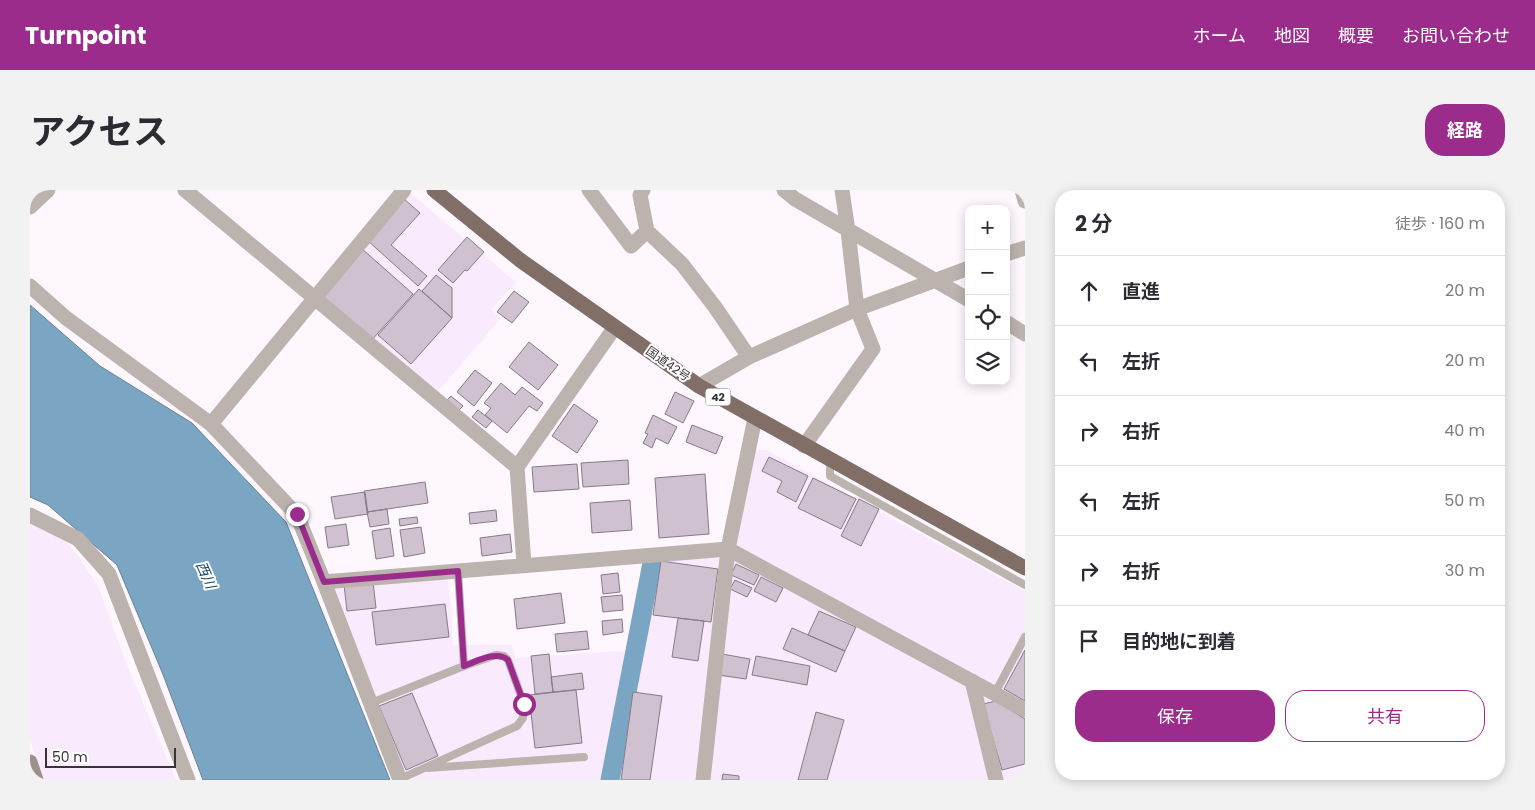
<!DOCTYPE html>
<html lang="ja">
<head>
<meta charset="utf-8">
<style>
	body { margin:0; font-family:Poppins,"Noto Sans JP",sans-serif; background:#f2f2f3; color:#2b2b33 }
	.controls { position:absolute; right:15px; top:15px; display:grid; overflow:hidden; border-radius:10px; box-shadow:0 2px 12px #0003 }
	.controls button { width:45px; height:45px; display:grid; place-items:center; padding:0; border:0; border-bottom:1px solid #e1e1e2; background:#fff; color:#2b2b33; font:25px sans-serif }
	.scale { position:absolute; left:15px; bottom:12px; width:131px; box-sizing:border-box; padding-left:5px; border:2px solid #3a3339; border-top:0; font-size:14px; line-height:18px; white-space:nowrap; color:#3a3339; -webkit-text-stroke:4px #fff; paint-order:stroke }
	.stop { position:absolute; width:15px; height:15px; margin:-11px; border:4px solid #9b2c8b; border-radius:50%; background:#fff }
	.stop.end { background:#9b2c8b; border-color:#fff; box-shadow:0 1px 5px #0008 }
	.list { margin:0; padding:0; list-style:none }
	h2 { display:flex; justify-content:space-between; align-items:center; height:65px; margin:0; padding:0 20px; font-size:21px }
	h2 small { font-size:16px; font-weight:400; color:#7c7c81 }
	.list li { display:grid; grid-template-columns:32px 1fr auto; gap:15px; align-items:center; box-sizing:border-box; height:70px; padding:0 20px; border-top:1px solid #e1e1e2 }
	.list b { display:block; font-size:19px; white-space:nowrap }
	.list em { font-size:16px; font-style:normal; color:#7c7c81 }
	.actions { display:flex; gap:10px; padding:15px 20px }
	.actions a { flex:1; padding:11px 0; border:1px solid #9b2c8b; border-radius:20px; text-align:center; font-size:18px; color:#9b2c8b }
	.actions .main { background:#9b2c8b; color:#fff }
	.icon { flex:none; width:28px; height:28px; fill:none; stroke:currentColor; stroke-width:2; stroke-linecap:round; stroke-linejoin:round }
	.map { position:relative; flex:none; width:995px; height:590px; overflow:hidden; border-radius:20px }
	header { display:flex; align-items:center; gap:30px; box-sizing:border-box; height:70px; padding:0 25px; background:#9b2c8b; color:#fff }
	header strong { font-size:24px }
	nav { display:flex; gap:28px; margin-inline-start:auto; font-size:18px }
	.intro { display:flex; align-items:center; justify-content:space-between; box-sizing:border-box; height:120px; padding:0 30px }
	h1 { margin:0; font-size:35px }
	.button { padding:12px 22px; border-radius:20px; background:#9b2c8b; color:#fff; font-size:18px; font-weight:700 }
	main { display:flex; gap:30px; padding:0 30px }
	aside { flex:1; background:#fff; border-radius:20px; box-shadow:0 2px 12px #0003 }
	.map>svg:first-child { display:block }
	.industrial { fill:#f9eafd }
	.water { fill:#7aa5c3; stroke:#67839a }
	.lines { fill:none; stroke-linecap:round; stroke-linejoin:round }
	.canal { stroke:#7aa5c3; stroke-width:19 }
	.building { fill:#d0c1d0; stroke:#877a88 }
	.service { stroke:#bcb3af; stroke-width:8 }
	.minor { stroke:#bcb3af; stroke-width:15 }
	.secondary { stroke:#9e908c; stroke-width:15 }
	.trunk { stroke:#806e67; stroke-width:15 }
	.route { stroke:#9b2c8b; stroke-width:6 }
	.labels { text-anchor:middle; stroke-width:4; stroke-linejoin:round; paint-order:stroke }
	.shield { fill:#fff; stroke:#757074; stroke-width:1 }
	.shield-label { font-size:11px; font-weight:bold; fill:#3a3339 }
	.street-label { font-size:12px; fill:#3a3339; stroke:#fff }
	.water-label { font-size:14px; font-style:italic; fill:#134967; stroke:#fff }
</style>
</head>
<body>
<header>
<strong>Turnpoint</strong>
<nav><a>ホーム</a><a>地図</a><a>概要</a><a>お問い合わせ</a></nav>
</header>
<div class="intro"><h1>アクセス</h1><a class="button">経路</a></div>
<main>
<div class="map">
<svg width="995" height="590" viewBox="0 0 995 590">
	<rect width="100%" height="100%" fill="#fef7fd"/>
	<path class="industrial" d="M378 1 486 92 461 120 471 128 405 205 288 106Z
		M728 260H737L995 401V590H680L702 371 725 263Z
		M0 331 33 348 50 368 68 396 97 475 146 590H13L0 550Z
		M617 368H689L667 590H377L300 399 306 391 418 385 423 455H481L486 468 605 460Z"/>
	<path class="water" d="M0 115 70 176 162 233 256 332 360 590H173L132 482 87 375 18 315 0 307Z"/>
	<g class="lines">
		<path class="canal" d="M580 590 622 373"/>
	</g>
	<path class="building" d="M374 9 390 23 361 55 397 86 388 96 337 50Z
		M437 47 454 62 437 81 435 80 423 93 408 80Z
		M331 58 383 104 340 152 288 106Z
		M406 85 422 98V128L392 101Z
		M389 99 422 128 381 174 348 145Z
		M484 101 499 112 482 133 467 122Z
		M499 152 528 175 508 200 479 177Z
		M445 180 462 193 444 216 427 202Z
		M471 193 485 205 492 197 513 213 507 221 499 216 477 243 455 225 461 218 454 213Z
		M645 202 664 211 653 233 635 224Z
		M421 206 433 216 429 220 417 210Z
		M544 214 568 231 547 263 522 246Z
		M448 220 462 231 456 238 442 227Z
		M623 225 647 237 638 254 626 248 622 258 613 253 618 244 615 243Z
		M662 235 693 247 686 264 656 252Z
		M739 267 778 286 766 312 747 302 752 291 732 281Z
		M598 270 599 294 553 297 551 273Z
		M547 274 549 299 504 302 502 277Z
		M675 284 679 344 629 348 625 288Z
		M783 288 826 309 811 339 768 318Z
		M395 292 398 313 337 322 334 301Z
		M335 302 338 324 305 329 301 307Z
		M829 309 849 319 831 356 811 346Z
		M600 310 602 340 562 343 560 313Z
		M357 319 359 334 340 337 337 322Z
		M466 320 467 331 440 334 439 323Z
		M387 327 388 333 370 336 369 329Z
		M316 334 319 355 298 358 295 337Z
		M391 337 395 363 374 367 370 340Z
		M360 338 364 366 346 369 342 341Z
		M480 344 482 362 452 366 450 348Z
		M631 371 688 379 681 432 623 425Z
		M706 374 729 385 724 395 701 385Z
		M342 383 346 418 317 421 313 386Z
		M588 383 590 402 573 404 571 385Z
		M731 387 753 398 746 412 724 401Z
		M705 390 722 398 717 407 700 399Z
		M531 403 535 433 487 439 484 409Z
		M592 405 593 420 573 422 571 407Z
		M415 414 419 447 346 455 342 422Z
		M789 421 826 437 815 461 778 445Z
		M648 428 674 431 668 471 642 467Z
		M592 429 593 442 573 445 572 431Z
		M762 438 815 461 806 482 753 459Z
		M557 441 559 459 527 462 525 444Z
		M995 460V511L974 499Z
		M519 464 523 502 505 504 501 466Z
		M692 464 720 469 716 489 688 485Z
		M726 466 780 476 777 495 722 485Z
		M552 483 554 499 523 502 521 487Z
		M546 500 552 553 505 558 499 505Z
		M603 502 632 506 620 590H591Z
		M382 503 408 566 376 580 349 516Z
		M966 511 995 529V574L972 580 953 514Z
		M786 522 814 530 797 590H768Z
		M693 584 709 586V590H692Z"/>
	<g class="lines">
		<path class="service" d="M800 271V286L995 395
			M428 381 434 476
			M965 503 995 447
			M341 513 434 476 466 465 474 466 478 470 494 514 493 528 487 536 370 589
			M398 578 554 567"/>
		<path class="minor" d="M155 0 487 277
			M559 0 601 56 617 41 652 74 685 117 719 167
			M613 0 610 5 617 41
			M754 0 765 9 939 110
			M992 0 995 11
			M0 17 18 0
			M976 64 995 58
			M0 96 36 128 181 234 267 325 294 392
			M976 132 995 144
			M669 196 719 167 827 119 939 78
			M181 234 374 0
			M774 256 843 159 827 119 818 41 812 0
			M0 325 48 349 79 384 158 590
			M494 375 487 277 585 137
			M942 491 966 590
			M370 590 294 392 698 359 995 520
			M673 590 698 359 725 228"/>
		<path class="secondary" d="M0 572 6 590"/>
		<path class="trunk" d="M404 0 490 70 669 196 995 378"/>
	</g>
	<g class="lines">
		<path class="route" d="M267 324 294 392 428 381 434 476C447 471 467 460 478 470L494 514"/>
	</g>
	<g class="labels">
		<rect class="shield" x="675.5" y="198.5" width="25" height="17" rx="4"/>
		<g class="shield-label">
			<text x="688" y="211">42</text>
		</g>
		<g class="street-label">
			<text transform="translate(638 174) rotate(35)" y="4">国道42号</text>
		</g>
		<g class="water-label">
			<text transform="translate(176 385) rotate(66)" y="5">西川</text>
		</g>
	</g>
</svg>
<div class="controls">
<button>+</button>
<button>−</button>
<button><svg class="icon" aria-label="locate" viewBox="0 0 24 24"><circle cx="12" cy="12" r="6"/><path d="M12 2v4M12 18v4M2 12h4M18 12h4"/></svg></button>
<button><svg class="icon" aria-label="layers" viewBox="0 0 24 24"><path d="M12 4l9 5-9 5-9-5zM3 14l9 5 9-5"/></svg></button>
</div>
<div class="scale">50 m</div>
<div class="stop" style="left:494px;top:514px"></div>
<div class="stop end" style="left:267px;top:324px"></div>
</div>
<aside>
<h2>2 分<small>徒歩 · 160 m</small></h2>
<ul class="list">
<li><svg class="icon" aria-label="ahead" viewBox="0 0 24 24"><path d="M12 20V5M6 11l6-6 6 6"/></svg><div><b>直進</b></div><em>20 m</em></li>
<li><svg class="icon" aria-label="left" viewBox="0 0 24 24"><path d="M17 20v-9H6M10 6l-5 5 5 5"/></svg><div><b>左折</b></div><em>20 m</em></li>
<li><svg class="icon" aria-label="right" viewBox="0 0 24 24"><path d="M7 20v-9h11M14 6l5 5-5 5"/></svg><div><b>右折</b></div><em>40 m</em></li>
<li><svg class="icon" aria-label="left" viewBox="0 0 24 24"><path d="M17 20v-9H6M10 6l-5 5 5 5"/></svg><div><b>左折</b></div><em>50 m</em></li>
<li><svg class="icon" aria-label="right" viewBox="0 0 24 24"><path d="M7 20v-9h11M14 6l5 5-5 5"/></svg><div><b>右折</b></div><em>30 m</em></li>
<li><svg class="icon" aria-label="arrive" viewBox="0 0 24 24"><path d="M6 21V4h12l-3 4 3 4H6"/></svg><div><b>目的地に到着</b></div></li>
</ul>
<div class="actions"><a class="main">保存</a><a>共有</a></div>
</aside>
</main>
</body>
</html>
